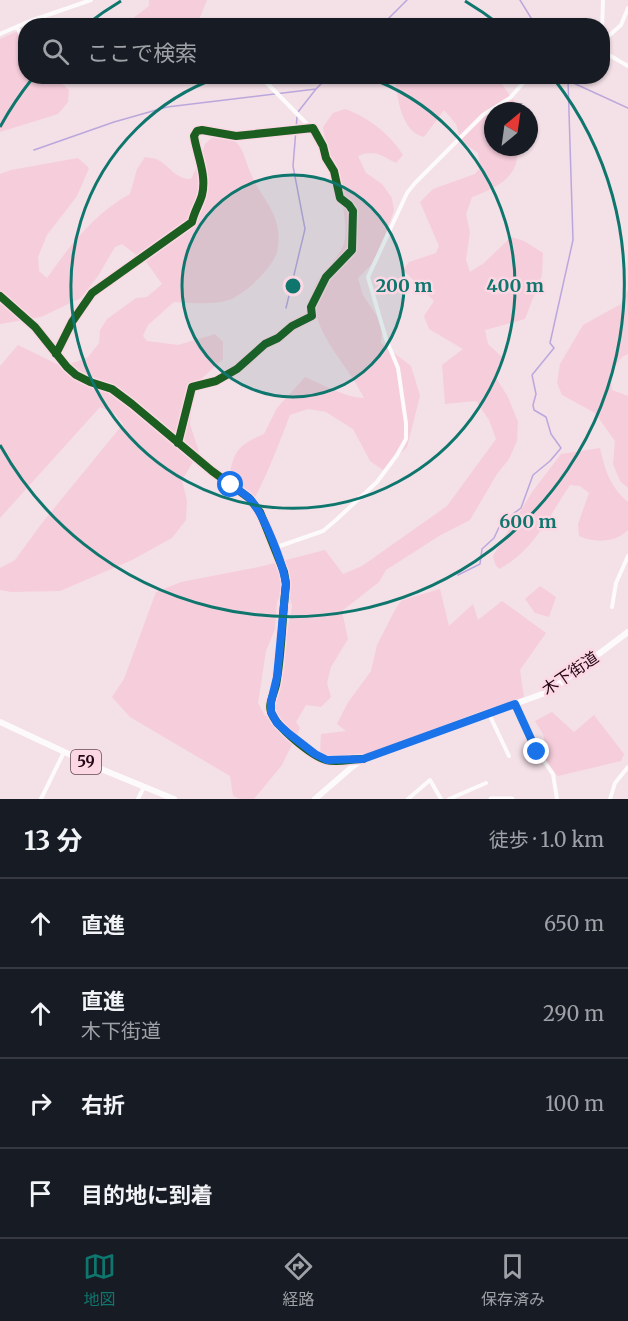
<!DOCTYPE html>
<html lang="ja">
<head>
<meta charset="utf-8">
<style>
	body { margin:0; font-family:Merriweather,"Noto Sans JP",serif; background:#20242c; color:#f1f3f6 }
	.compass { position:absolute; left:484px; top:102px; width:54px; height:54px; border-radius:50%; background:#171b24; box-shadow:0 2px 4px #0004; rotate:29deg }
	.stop { position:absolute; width:18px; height:18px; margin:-14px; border:4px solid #1a73e8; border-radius:50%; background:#fff }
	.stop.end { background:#1a73e8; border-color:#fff; box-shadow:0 2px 6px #0008 }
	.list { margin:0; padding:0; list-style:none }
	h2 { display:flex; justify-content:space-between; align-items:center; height:78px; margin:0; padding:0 24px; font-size:26px }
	h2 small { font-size:20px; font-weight:400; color:#9ea1a6 }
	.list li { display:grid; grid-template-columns:39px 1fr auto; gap:18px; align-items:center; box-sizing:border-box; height:90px; padding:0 24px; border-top:2px solid #363941 }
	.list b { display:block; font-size:22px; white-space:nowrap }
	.list p { margin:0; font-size:20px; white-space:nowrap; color:#9ea1a6 }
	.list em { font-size:20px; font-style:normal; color:#9ea1a6 }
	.icon { flex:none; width:33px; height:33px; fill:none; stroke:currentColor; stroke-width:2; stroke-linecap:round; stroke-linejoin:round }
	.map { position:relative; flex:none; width:628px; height:799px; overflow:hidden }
	.search { position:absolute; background:#171b24; box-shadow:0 2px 4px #0004; left:18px; right:18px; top:18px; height:66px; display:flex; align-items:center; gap:15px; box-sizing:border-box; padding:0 21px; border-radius:24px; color:#9ea1a6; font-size:22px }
	.sheet { height:438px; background:#171b24 }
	nav { display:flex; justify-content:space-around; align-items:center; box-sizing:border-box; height:84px; border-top:2px solid #363941; background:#171b24; font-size:16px; color:#9ea1a6 }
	nav a { display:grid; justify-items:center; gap:3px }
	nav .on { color:#0f766e }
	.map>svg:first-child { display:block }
	.green { fill:#f6cddb; fill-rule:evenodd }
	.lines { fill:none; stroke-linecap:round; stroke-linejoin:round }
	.stream { stroke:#bba7dc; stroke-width:1.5 }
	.minor { stroke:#fdfafb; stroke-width:4 }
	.tertiary { stroke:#fdfafb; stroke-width:5 }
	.primary { stroke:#fdfafb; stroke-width:6 }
	.cycleway-casing { stroke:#fcd8e4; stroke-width:11 }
	.cycleway { stroke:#1b5e20; stroke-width:8 }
	.route { stroke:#1a73e8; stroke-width:8 }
	.ring { fill:none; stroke:#0f766e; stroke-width:3 }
	.labels { text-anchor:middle; stroke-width:5; stroke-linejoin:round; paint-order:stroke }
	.shield { fill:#fcd8e4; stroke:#654552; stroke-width:1.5 }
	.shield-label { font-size:15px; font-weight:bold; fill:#240614 }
	.street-label { font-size:16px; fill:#240614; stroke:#fcd8e4 }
	.centre { fill:#0f766e; stroke:#fcd8e4; stroke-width:3 }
	.ring-label { font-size:18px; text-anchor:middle; font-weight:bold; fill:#0f766e; stroke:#fcd8e4; stroke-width:5; stroke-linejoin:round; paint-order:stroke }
</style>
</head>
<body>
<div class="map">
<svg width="628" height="799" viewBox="0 0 628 799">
	<rect width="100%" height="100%" fill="#f4e0e7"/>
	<path class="green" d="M149 0H207L197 25H97L128 22 149 6Z
		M25 28 26 76 54 77 69 90 68 102 58 114 0 132V39Z
		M395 77H497L518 107 517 111H493V147H516C523 176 494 189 472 197L466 214 470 232 466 260 470 272 484 263 511 237 524 241 543 253 542 275 525 319 485 330 488 344 502 357 495 376 508 397 518 422 517 441 509 459 497 474 470 520 439 536 386 570 379 582 342 611 348 639 331 667 327 683 331 697 321 707 306 705 296 722 300 728 282 765 254 799H240L233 796 230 776 130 717 112 697 124 679 156 592 181 582 259 567 325 550 343 574 362 566 447 506 496 439 489 420 476 401 445 404 442 365 463 349 429 329 424 316 434 301 403 270 409 262 436 253 439 246 420 202 433 189 475 174 480 168 478 153 461 141 456 124 444 110 424 137C401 132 397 96 395 77ZM289 594 292 606 282 660 280 685 268 715 265 716 258 703 266 651 275 629 277 602 280 595Z
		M345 109C368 117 390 134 403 155L396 163C381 155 374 149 358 156L366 173 382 184 392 198 394 211 375 261 358 278 363 295 379 319 382 328 381 343 411 366 420 396 407 447 383 470 370 461 353 429 326 412 308 409 290 415C279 443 269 471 255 497L238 493 228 486C233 455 233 447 264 434L277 408 305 377C325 385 343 397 364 398 347 363 317 340 313 298 311 274 343 261 345 238 348 199 328 164 323 127L333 113Z
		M217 133C246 141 241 153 252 176 259 193 273 206 277 225 279 232 279 246 277 252 272 269 245 294 229 300 215 305 189 303 174 302L148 325 143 336 147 341 178 345 215 334 223 342V359L199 381 192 404 190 424 199 452 182 480 187 501 186 520 172 538 132 560 60 591 11 592 0 590V568L15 560 42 523 123 424 114 413 100 407 0 518V366L18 345 59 365 76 362 88 357 99 343 100 330 107 319 136 298 147 297 162 284 147 263 122 244 115 247 98 276 81 298 41 317 0 324V174L11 170 78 158 89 168 77 196 47 235 38 257 39 271 47 278C70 245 95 213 130 194L137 169 145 157C150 158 156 158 160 161 171 168 176 179 191 179L199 163 205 144Z
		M628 289V354L622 357 610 373 612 390 628 396V488L620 481 613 464 615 441 595 413 562 395 557 383 560 364 583 325 621 304Z
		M600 448C605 470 610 487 628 502V530C615 543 595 543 579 536L578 524 589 493 580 486 570 485C549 516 534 551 499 569L495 564 493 556 532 492 561 454Z
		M540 586 556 597 549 617 535 613 525 599Z
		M440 589 449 626 473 604 478 620 502 601 546 633 520 670 524 697 476 713 363 756 320 755 321 734 346 731 337 724 347 704 371 671 377 645 396 608 402 600Z
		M552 712 574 732 594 715 624 754 621 761 558 776 537 756 546 748 543 734 535 721Z"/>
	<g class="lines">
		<path class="stream" d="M520 0 536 26
			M381 26 407 0
			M569 81 628 108
			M298 112 316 89 329 76
			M34 150 114 122 167 107 316 89
			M286 308 305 229 293 166 297 117
			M458 575 480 564 482 549 494 538 501 523 521 508 533 475 550 461 561 448 551 434 546 417 534 410 533 405 536 394 532 375 554 348 550 343 573 240 568 80 566 76"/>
		<path class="minor" d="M17 27 26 46
			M602 31 603 0
			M0 34 30 21 91 0
			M602 42 621 25 628 8
			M602 47 609 55 628 66
			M260 76 310 127
			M0 296 35 327 67 367 76 375 90 382 112 389 132 404 212 471 249 498 260 512 284 572 286 584C282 617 282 653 275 686 274 694 268 704 271 713 276 728 312 756 327 760 337 763 349 760 360 759
			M56 354 72 322 92 293 192 222C194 212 200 203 202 195 207 175 197 155 194 136L197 131 202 130 236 136 313 128 323 146 326 158 334 171 340 198 349 205 353 211 352 250 326 277 311 307 312 316 292 326 278 338 265 344 237 369 216 381 192 387 178 443
			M274 548 323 531 336 520 377 482 397 455 406 439V423L398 368 386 339 368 277 407 193 415 183 483 115 510 98 529 76
			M612 607 616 583 628 556
			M515 704 533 745 553 774 557 799
			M489 714 509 756
			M41 799 64 752
			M138 799 144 787
			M408 799 430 780 441 799
			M449 799 486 783
			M610 799 615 783 628 767"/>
		<path class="tertiary" d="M491 799H512"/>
		<path class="primary" d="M0 722 101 769 174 799
			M315 799 352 767 363 759 545 693 555 687 628 632"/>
		<g class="cycleway-casing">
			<path id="cycleway" d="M0 296 35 327 67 367 76 375 90 382 112 389 132 404 212 471 249 498 260 512 284 572 286 584C282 617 282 653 276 685 274 694 268 704 271 712 276 727 312 756 326 760 338 763 351 759 363 759
				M56 354 72 322 92 293 192 222C194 212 200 203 202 195 207 175 197 155 194 136L197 131 202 130 236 136 313 128 323 146 326 158 334 171 340 198 349 205 353 211 352 250 326 277 311 307 312 316 292 326 278 338 265 344 237 369 216 381 192 387 178 443"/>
		</g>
		<use href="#cycleway" class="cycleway"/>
	</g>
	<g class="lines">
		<path class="route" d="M231 485C237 489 245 494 250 499 264 514 283 564 286 584L277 677 271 702V712L277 723 288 733 315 754 327 760 363 759 515 704 537 752"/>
	</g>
	<circle cx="293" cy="286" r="111" fill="#0f766e" fill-opacity=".12"/>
	<g class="ring">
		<circle cx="293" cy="286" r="111"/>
		<path d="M367 77A222 222 0 1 1 219 77"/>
		<path d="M0 127A333 333 0 0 1 32 79M86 25A333 333 0 0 1 121 1M465 1A333 333 0 0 1 500 25M554 79A333 333 0 1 1 0 445"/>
	</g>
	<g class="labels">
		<rect class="shield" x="71" y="750" width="30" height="24" rx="4.5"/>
		<g class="shield-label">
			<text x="86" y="767">59</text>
		</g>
		<g class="street-label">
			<text transform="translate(570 673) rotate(-34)" y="6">木下街道</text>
		</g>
	</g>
	<circle cx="293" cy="286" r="9" class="centre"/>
	<g class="ring-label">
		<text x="404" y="292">200 m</text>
		<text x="515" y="292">400 m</text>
		<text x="528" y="528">600 m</text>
	</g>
</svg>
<svg class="compass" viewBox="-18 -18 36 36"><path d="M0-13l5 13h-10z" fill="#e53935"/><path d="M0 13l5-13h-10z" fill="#9ea1a6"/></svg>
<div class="stop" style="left:231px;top:485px"></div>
<div class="stop end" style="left:537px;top:752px"></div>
<div class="search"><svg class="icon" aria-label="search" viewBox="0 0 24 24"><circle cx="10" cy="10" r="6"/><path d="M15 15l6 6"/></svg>ここで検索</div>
</div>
<section class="sheet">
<h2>13 分<small>徒歩 · 1.0 km</small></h2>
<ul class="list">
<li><svg class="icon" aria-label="ahead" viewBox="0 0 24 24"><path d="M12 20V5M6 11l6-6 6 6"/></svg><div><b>直進</b></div><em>650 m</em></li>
<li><svg class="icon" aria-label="ahead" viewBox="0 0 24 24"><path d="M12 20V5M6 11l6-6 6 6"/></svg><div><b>直進</b><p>木下街道</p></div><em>290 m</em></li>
<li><svg class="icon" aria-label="right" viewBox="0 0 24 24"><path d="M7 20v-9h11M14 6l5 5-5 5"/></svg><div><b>右折</b></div><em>100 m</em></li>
<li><svg class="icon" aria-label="arrive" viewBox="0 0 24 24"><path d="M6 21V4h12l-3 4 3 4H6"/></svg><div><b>目的地に到着</b></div></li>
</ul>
</section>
<nav>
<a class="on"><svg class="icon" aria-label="map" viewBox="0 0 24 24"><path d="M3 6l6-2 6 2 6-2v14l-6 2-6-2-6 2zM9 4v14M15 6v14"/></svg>地図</a>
<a><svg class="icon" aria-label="directions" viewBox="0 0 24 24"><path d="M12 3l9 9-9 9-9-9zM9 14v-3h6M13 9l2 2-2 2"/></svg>経路</a>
<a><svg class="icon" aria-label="saved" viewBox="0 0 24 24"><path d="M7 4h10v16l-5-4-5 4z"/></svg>保存済み</a>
</nav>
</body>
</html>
